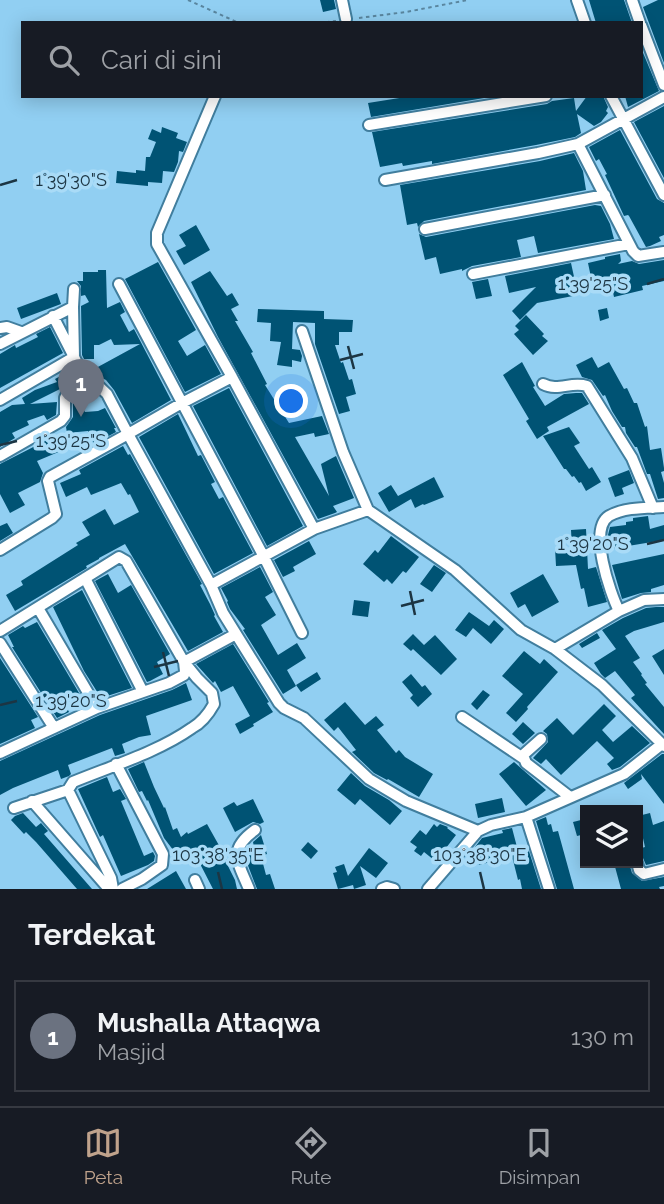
<!DOCTYPE html>
<html lang="id">
<head>
<meta charset="utf-8">
<style>
	body { margin:0; font-family:Raleway,sans-serif; background:#20242c; color:#f1f3f6 }
	.controls { position:absolute; right:21px; bottom:21px; display:grid; overflow:hidden; border-radius:0px; box-shadow:0 4px 18px #0003 }
	.controls button { width:63px; height:63px; display:grid; place-items:center; padding:0; border:0; border-bottom:2px solid #363941; background:#171b24; color:#f1f3f6; font:35px sans-serif }
	.you { position:absolute; left:292px; top:402px; width:24px; height:24px; margin:-18px; border:5px solid #fff; border-radius:50%; background:#1a73e8; box-shadow:0 0 0 10px #1a73e833 }
	.badge { display:grid; place-items:center; width:46px; height:46px; border-radius:50%; background:#c0a38c; color:#fff; font-size:23px; font-weight:700 }
	.pin { position:absolute; translate:-50% -58px; filter:drop-shadow(0 2px 4px #0008) }
	.pin::after { content:''; position:absolute; top:37px; width:24px; height:21px; background:inherit; clip-path:polygon(0 0,100% 0,50% 100%) }
	.list { margin:0; padding:0; list-style:none }
	h2 { display:flex; justify-content:space-between; align-items:center; height:91px; margin:0; padding:0 28px; font-size:30px }
	h2 small { font-size:23px; font-weight:400; color:#9ea1a6 }
	.list li { display:grid; grid-template-columns:46px 1fr auto; gap:21px; align-items:center; box-sizing:border-box; height:112px; margin:0 14px 14px; padding:0 14px; border:2px solid #363941; border-radius:0px }
	.list b { display:block; font-size:26px; white-space:nowrap }
	.list p { margin:0; font-size:23px; white-space:nowrap; color:#9ea1a6 }
	.list em { font-size:23px; font-style:normal; color:#9ea1a6 }
	.icon { flex:none; width:38px; height:38px; fill:none; stroke:currentColor; stroke-width:2; stroke-linecap:round; stroke-linejoin:round }
	.map { position:relative; flex:none; width:664px; height:889px; overflow:hidden }
	.search { position:absolute; background:#171b24; box-shadow:0 4px 18px #0003; left:21px; right:21px; top:21px; height:77px; display:flex; align-items:center; gap:18px; box-sizing:border-box; padding:0 24px; border-radius:0px; color:#9ea1a6; font-size:26px }
	.sheet { height:217px; background:#171b24 }
	nav { display:flex; justify-content:space-around; align-items:center; box-sizing:border-box; height:98px; border-top:2px solid #363941; background:#171b24; font-size:19px; color:#9ea1a6 }
	nav a { display:grid; justify-items:center; gap:4px }
	nav .on { color:#c0a38c }
	.map>svg:first-child { display:block }
	.building { fill:#005374 }
	.lines { fill:none; stroke-linecap:round; stroke-linejoin:round }
	.street-casing { stroke:#417e9e; stroke-width:14 }
	.path { stroke:#5a869f; stroke-width:2; stroke-dasharray:3.5 3.5; stroke-linecap:butt }
	.street { stroke:#fff; stroke-width:10 }
	.ticks { fill:none; stroke:#1c3543; stroke-width:2.5 }
	.ticks-label { font-size:18px; text-anchor:middle; fill:#1c3543; stroke:#a9dbf7; stroke-width:7; stroke-linejoin:round; paint-order:stroke }
</style>
</head>
<body>
<div class="map">
<svg width="664" height="889" viewBox="0 0 664 889">
	<rect width="100%" height="100%" fill="#91cff2"/>
	<path class="building" d="M320 0H334L336 9 323 12Z
		M589 0H624L632 23H596Z
		M658 0H664V63L643 7Z
		M641 48 659 91 628 107 625 96H641Z
		M412 96H496L371 117 368 103Z
		M587 96H603L608 107 606 111 608 113 601 122 594 126 577 114 581 133 575 137 536 145 432 164V161L403 166 402 163 380 167 372 132 547 104 552 101 574 98 576 111Z
		M664 106V178L634 122Z
		M162 127 178 133 176 138 187 142 183 152 179 151 178 162 174 172 163 171 162 183 148 182V186L116 183 117 171 136 173V170L145 171 146 157H150L156 142 148 139 152 129 161 133Z
		M620 130 657 199 664 203V235L659 237 661 241 650 246 646 247 629 216 628 215 624 216 605 175 607 174 599 159 596 161 589 147Z
		M574 153 583 171 586 190 424 221 418 227 417 223 407 225 400 185 540 161Z
		M595 205 601 206 610 224 614 239 538 253 534 236 517 240 521 257 472 266 462 271V269L440 274 436 257 425 260 419 234 426 237Z
		M196 225 210 250 184 265 176 251 186 246 179 235Z
		M620 254 621 261 618 264 632 261 639 264 664 260V281L642 286 643 290 614 297 611 283 593 287 588 263 605 259V257Z
		M158 262 196 330 178 341 187 356 205 345 221 374 185 392 125 279Z
		M571 263 578 295 537 303 520 320 512 311 536 287 509 293 505 276Z
		M98 270H106L107 308 120 302 125 312 120 315 129 332 134 329 171 400 132 423 114 390 106 380 102 378 96 368 140 344 114 345 111 339 99 345H94V359H84L82 355 81 306 89 302 85 295 81 296V286L77 281H83V272H98Z
		M210 271 227 296 232 293 239 305 231 309 238 321H235L253 352 251 353 267 384 265 385 289 423 322 416 329 434 315 437 314 433 295 437 329 496 321 464 336 456 354 498 333 506 337 512 335 513 318 519 218 337 191 282Z
		M488 279 492 296 476 299 472 282Z
		M57 293 61 304 21 319 17 308Z
		M607 308 609 318 600 321 598 310Z
		M258 309 324 311V319L353 320 352 332H339V345H335L341 363 343 362 349 380 352 379 356 394 346 397 350 411 339 414 315 344V323L293 322 292 349 300 350 302 356 301 362 292 360V367L277 365 281 342 270 341 271 323 257 322Z
		M526 315 544 334 542 336 548 341 533 355 514 334 519 330 515 326Z
		M50 327 63 353 0 388V354L15 345 16 348 38 337 36 334Z
		M592 357 598 368 609 362 624 389 627 388 634 403H637L645 427 647 426 650 450 661 448 664 468V471L661 472 664 483V498L658 499 650 474H647L637 447H635L626 433 625 427H622L612 411 605 395 603 396 592 380 582 377 576 365Z
		M522 362 535 386 533 387 545 406 564 394 576 393H582L589 404 547 427 549 431 537 439 526 421 529 419 503 375Z
		M66 373 68 377 71 376 72 381 62 388 30 404 57 402 56 415 47 420 44 415 27 421 29 425 12 433 15 438 0 447V412L12 405 25 404 22 398 35 390 57 382 55 379Z
		M229 388 303 526 267 546 193 406Z
		M73 401H81L80 402 85 412 98 411 105 408 116 428H114L116 432 94 444 88 431 67 433 66 427 73 417Z
		M178 414 198 456 201 455 215 482 211 484 219 499 223 497 253 553 214 574 139 437Z
		M569 427 580 443 574 446 589 469 592 467 601 482 586 491 581 482 579 483 574 476 572 477 566 469H564L543 436Z
		M51 438 53 444 64 439 68 448 37 461 43 473 40 482 18 493 25 505 10 513 0 494V464Z
		M123 446 128 455 130 454 202 584 200 585 210 604 215 615 214 616 223 632 188 651 125 544 99 558V559L86 566 87 568 15 611 6 595 23 585 21 581 78 545 76 543 90 535 82 522 105 509 114 525 139 512 130 494 128 495 121 483 91 495 87 487 66 497 60 483 81 474 79 470Z
		M629 470 634 483 622 488 624 494 615 497 608 478Z
		M434 477 444 497 424 505 423 504 415 508 411 499 389 512 378 493 391 485 398 496Z
		M648 516 650 529 664 525V540L610 549 608 535 610 527 626 525V522L633 521V518Z
		M7 523 13 533 0 541V526Z
		M586 529 588 569 596 567 607 602 588 607 584 588 581 589 576 565 556 566 555 548H572L571 530Z
		M391 536 419 557 406 573 403 571 392 584 387 579 384 582 363 564 375 550 378 553Z
		M309 541 316 554 293 567 295 571 283 577 274 560Z
		M664 554V585L651 589V592L641 593 622 599 612 565Z
		M434 565 446 573 432 592 420 584Z
		M260 567 273 592 265 597 276 615 261 625 278 655 297 643 306 658 287 670 296 686 283 694 243 630 245 629 230 609 227 602 228 601 221 588Z
		M108 574 118 593 131 585 170 654 157 662 163 674 150 681 147 682 95 581Z
		M543 574 559 602 532 617 525 604 518 608 510 593Z
		M82 590 132 688 101 698 84 671 53 607Z
		M354 600 370 602 368 617 352 615Z
		M656 607H664V622L634 631 625 636 640 658 633 662 642 674 641 675 647 683 645 684 664 707V734L631 698 635 695 615 671 605 678 601 674 594 663 616 649 602 630 623 618 646 608Z
		M469 612 489 626 494 620 504 629 491 644 473 628 466 637 455 630Z
		M37 622 82 698 66 706 69 712 57 718 12 647H14L8 635 23 626 25 628Z
		M597 633 600 638 582 648 579 644Z
		M413 634 424 645 435 635 457 659 441 675 413 649 411 651 403 644Z
		M233 644 269 702 267 703 273 712 253 724 254 726 240 734 235 724 250 716 233 686 221 692 215 681 213 683 196 664Z
		M664 649V675L652 656Z
		M524 651 540 664 544 659 558 672 527 707 528 709 516 722 506 713 523 694 502 676Z
		M0 658 38 717 31 720 35 728 0 744Z
		M317 672 321 679 301 692 296 685Z
		M411 674 422 687 425 685 432 694 418 707 410 698 413 695 402 682Z
		M186 683 192 700 146 716 151 735 139 737 122 744 125 753 115 756 112 748 68 765 71 774 69 776 61 779 58 770 13 788 0 795V761L100 715 172 690Z
		M483 690 490 695 477 710 471 704Z
		M345 702 365 725 376 716 384 725 377 730 396 753 399 750 405 757 433 774 419 797 388 779 387 780 374 773 352 752 356 750 338 727 334 731 324 720Z
		M604 704 616 716 602 730 613 742 632 726 650 743 620 767 612 770 607 764 614 758 597 741 561 775 546 759 541 764 533 758 548 742 547 734 543 731 557 718 573 735Z
		M523 722 535 733 523 744 512 734Z
		M662 754H664V804L641 774 642 779 628 789 624 783Z
		M144 762 154 787 164 808 165 807 173 830 177 828 181 837 187 832 188 834 207 824 230 865 228 866 235 880 237 889H213L195 854 183 863 164 838 148 800 147 801 142 791 139 792 128 769Z
		M514 762 546 790 526 806 499 774Z
		M351 773 365 786 389 800 402 811 390 825 360 799 355 805 337 790Z
		M107 777 113 792 120 789 126 799 121 801 144 856 153 852 155 856 154 861 148 865 121 876 103 835 100 837 78 789Z
		M502 798 505 812 478 818 475 804Z
		M253 799 264 822 260 824 253 822 235 832 223 808 234 802 237 806Z
		M23 813 36 827 41 823 48 831 44 834 92 889H77L36 842 26 832 24 834 11 820 15 816Z
		M650 813 653 825 664 821V861L646 865 643 858 638 855V849L645 847 638 816Z
		M546 817 548 825 551 824 553 832 558 831 574 889H557L536 821Z
		M585 819V834L577 836 573 822Z
		M434 824 437 827 440 824 448 827 447 828 456 835 446 848 444 847 434 860 424 852 421 856 414 851 417 847 410 842 420 830 426 835Z
		M512 828 517 847 527 845 541 889H522L520 879 518 880 512 856 479 865 475 847 482 838 503 833 502 830Z
		M261 835 267 854 261 856 266 875 270 874 275 889H257L247 863 245 855 247 849 254 847 253 842Z
		M308 842 318 851 311 859 301 850Z
		M369 848 388 863 376 878 360 866 366 885 354 889 353 885 338 889 333 873 337 872 335 867 344 864 348 876Z
		M614 863H629L632 873 642 881 664 877V886L659 887 660 889H621Z
		M176 871 186 889H147Z"/>
	<g class="lines">
		<g class="street-casing">
			<path id="street" d="M342 0 346 19
				M577 0 585 23
				M632 0 640 23
				M641 25 664 85
				M215 96 157 233V244L232 377
				M611 96 664 195
				M369 125 546 96
				M578 144 633 251 638 256 664 252
				M385 180 538 153 578 144 664 97
				M425 229 605 195
				M473 274 629 244
				M119 284 264 557 302 633
				M0 328 7 327 21 332
				M302 331 343 452 368 510
				M0 344 73 307
				M543 384C558 392 571 381 587 386L632 458 653 508
				M0 400 74 357 53 316
				M0 456 61 421 65 416V398L67 394 90 378
				M0 550 52 518 56 514 48 481 50 477 128 434 107 394 79 367 74 357 73 307 74 289
				M85 578 143 692
				M211 585 128 434 182 403 232 377 314 529
				M38 608 97 708
				M619 611C610 593 588 529 609 516 625 507 646 508 664 507
				M0 631 119 557 126 561 184 662 197 678 212 693 214 704C209 713 201 723 192 728 158 752 112 766 73 782L68 790 111 878 113 889
				M236 634 279 703 284 708 304 718 369 779 406 801 478 831 428 889
				M0 643 54 728
				M555 649 619 611 644 600 664 599
				M462 717 523 758
				M541 739 523 755 526 763 570 797
				M0 753 97 708 169 683 184 675 185 671 184 662 236 634 223 613 211 585 314 529 368 510 455 570 521 630 555 649 602 685 664 746
				M116 764 163 854 162 865 142 879 122 889
				M32 801 109 889
				M14 808 68 790
				M526 817 549 889
				M478 831 491 825 526 817 617 777 624 774 662 744
				M637 863 639 870 644 874 664 869
				M195 880 199 889
				M249 889C238 862 227 850 255 830
				M382 889 387 887 394 889"/>
		</g>
		<path class="path" d="M188 0 239 23
			M359 18 406 12 468 0
			M319 23 336 21"/>
		<use href="#street" class="street"/>
	</g>
	<path class="ticks" d="M0 185 17 180M647 284 664 279M348 346 354 369M340 360 363 354M0 445 17 441M647 544 664 540M410 591 415 615M401 606 424 600M163 652 169 676M154 667 178 661M0 705 17 701M218 872 222 889M480 872 484 889"/>
	<g class="ticks-label">
		<text x="71" y="186">1°39'30"S</text>
		<text x="593" y="290">1°39'25"S</text>
		<text x="71" y="447">1°39'25"S</text>
		<text x="593" y="550">1°39'20"S</text>
		<text x="71" y="707">1°39'20"S</text>
		<text x="218" y="861">103°38'35"E</text>
		<text x="480" y="861">103°38'30"E</text>
	</g>
</svg>
<div class="controls">
<button><svg class="icon" aria-label="layers" viewBox="0 0 24 24"><path d="M12 4l9 5-9 5-9-5zM3 14l9 5 9-5"/></svg></button>
</div>
<div class="you"></div>
<div class="pin badge" style="left:81px;top:417px;background:#6b7280">1</div>
<div class="search"><svg class="icon" aria-label="search" viewBox="0 0 24 24"><circle cx="10" cy="10" r="6"/><path d="M15 15l6 6"/></svg>Cari di sini</div>
</div>
<section class="sheet">
<h2>Terdekat<small></small></h2>
<ul class="list">
<li><span class="badge" style="background:#6b7280">1</span><div><b>Mushalla Attaqwa</b><p>Masjid</p></div><em>130 m</em></li>
</ul>
</section>
<nav>
<a class="on"><svg class="icon" aria-label="map" viewBox="0 0 24 24"><path d="M3 6l6-2 6 2 6-2v14l-6 2-6-2-6 2zM9 4v14M15 6v14"/></svg>Peta</a>
<a><svg class="icon" aria-label="directions" viewBox="0 0 24 24"><path d="M12 3l9 9-9 9-9-9zM9 14v-3h6M13 9l2 2-2 2"/></svg>Rute</a>
<a><svg class="icon" aria-label="saved" viewBox="0 0 24 24"><path d="M7 4h10v16l-5-4-5 4z"/></svg>Disimpan</a>
</nav>
</body>
</html>
